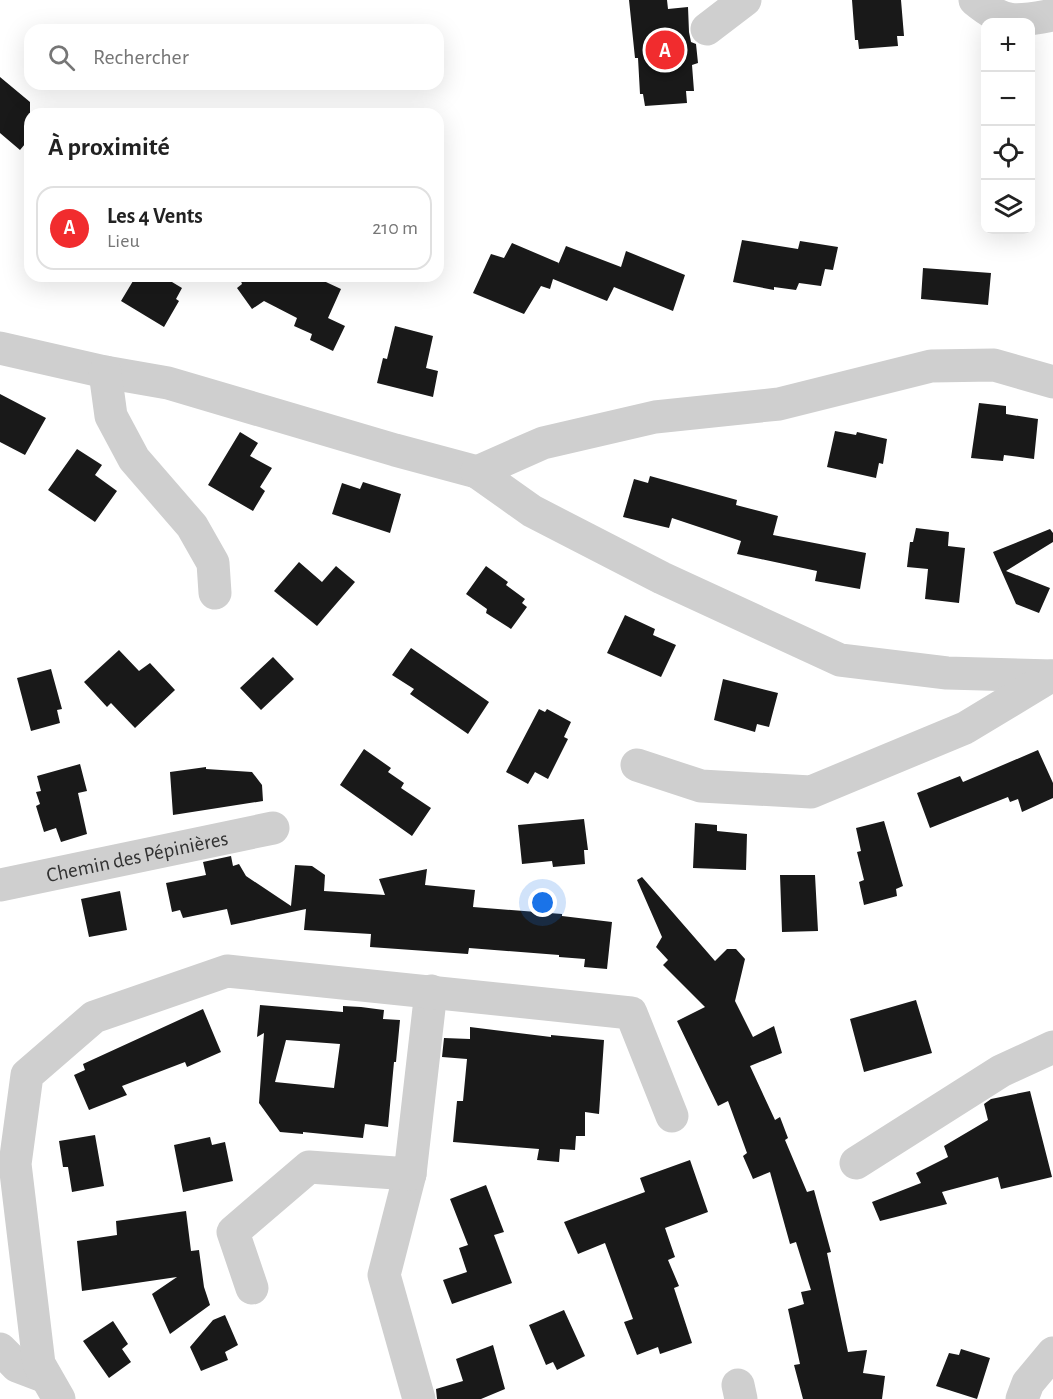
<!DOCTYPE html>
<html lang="fr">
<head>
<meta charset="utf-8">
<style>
	body { margin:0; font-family:"Alegreya Sans",sans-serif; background:#f6f6f6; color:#222 }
	.controls { position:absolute; right:18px; top:18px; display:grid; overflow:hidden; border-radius:12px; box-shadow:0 6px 24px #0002 }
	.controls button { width:54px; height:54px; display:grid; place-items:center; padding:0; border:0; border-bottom:2px solid #e0e0e0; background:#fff; color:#222; font:30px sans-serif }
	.you { position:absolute; left:543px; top:903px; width:21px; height:21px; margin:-15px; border:4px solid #fff; border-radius:50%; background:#1a73e8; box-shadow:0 0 0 9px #1a73e833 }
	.badge { display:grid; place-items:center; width:39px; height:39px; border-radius:50%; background:#f12c2e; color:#fff; font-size:20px; font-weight:700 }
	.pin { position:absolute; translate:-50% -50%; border:3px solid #fff; box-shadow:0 2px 6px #0006 }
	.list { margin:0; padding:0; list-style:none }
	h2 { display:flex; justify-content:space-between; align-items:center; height:78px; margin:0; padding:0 24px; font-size:26px }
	h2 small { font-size:20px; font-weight:400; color:#767676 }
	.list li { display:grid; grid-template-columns:39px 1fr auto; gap:18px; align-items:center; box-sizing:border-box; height:84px; margin:0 12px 12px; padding:0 12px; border:2px solid #e0e0e0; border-radius:18px }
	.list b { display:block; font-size:22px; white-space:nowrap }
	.list p { margin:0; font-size:20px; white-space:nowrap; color:#767676 }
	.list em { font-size:20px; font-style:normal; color:#767676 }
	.icon { flex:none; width:33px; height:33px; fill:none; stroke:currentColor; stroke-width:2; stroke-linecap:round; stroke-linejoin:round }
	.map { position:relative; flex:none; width:1053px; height:1399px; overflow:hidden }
	.search { position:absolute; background:#fff; box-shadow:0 6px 24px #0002; left:24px; top:24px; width:420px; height:66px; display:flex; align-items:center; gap:15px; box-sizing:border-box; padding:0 21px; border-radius:18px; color:#767676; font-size:22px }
	.panel { position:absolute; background:#fff; box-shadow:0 6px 24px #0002; left:24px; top:108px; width:420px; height:174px; border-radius:18px }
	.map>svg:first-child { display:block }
	.building { fill:#191919; fill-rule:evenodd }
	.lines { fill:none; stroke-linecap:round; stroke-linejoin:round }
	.minor { stroke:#cfcfcf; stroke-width:33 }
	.labels { text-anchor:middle; stroke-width:6; stroke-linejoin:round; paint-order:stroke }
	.street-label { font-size:21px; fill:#323232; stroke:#fff }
</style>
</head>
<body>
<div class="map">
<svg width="1053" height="1399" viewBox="0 0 1053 1399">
	<rect width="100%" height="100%" fill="#fff"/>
	<path class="building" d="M629 0H667L668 9 688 7 689 32 691 42 696 44 698 63 692 65 694 91H686L687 103 645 106 643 94H640L638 58H635Z
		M852 0H901L904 36H897L898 46 859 49 858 40H855Z
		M0 77 30 102V138L20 150 0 133Z
		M742 240 798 249 800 241 838 247 833 270 825 269 821 286 799 283 796 290 774 287V290L733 282Z
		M512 243 559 263 558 265 566 246 621 267 626 251 685 275 673 311 614 287 607 301 553 279 550 289 541 286 524 314 473 293 491 254 504 258Z
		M923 268 991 273 988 305 921 299Z
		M136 276H162L182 288 176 299 179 301 164 327 121 301Z
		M239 276H313L341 289 328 318 345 326 333 351 310 340 312 334 294 326 297 318 264 301 252 309 237 288 242 284Z
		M395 326 433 336 426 368 438 371 433 397 377 383 383 358 387 359Z
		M0 394 46 418 25 455 0 442Z
		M979 403 1006 406V414L1038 419 1034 459 1004 455 1003 461 971 458Z
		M835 431 856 435 857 432 887 439 883 464 879 463 876 478 827 467Z
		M240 432 258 443 250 456 272 468 260 487 265 491 253 511 208 485Z
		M77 449 102 465 95 475 117 491 95 522 48 490Z
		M650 476 737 500 736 505 778 516 773 535 866 553 860 589 815 581 817 571 737 554 741 541 672 518 669 528 623 517 634 479 648 483Z
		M363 482 401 494 390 533 332 514 342 483 360 489Z
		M916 528 949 532 948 546 965 548 959 603 925 599 928 569 907 567 910 542H913Z
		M1050 529 1053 533V542L1006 571 1050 588 1039 613 1016 604 993 552Z
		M299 562 322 582 336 566 355 582 317 626 274 591Z
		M486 566 508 582 506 585 525 599 522 603 527 607 511 629 486 613 487 609 466 594Z
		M625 615 655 629 653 635 676 645 661 677 607 653Z
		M411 648 489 702 468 734 410 694 414 689 392 675Z
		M119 650 139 671 150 663 175 690 135 728 111 703 107 707 84 682Z
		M273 657 294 679 261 710 240 688Z
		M51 669 62 709 57 710 60 723 31 731 17 678Z
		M723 679 778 693 769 727 757 724 755 732 714 720Z
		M539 709 545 712 547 709 571 722 564 737 568 739 548 779 535 772 528 784 506 772Z
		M364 749 391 768 388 772 404 783 401 788 431 808 412 836 340 785Z
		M1038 750 1053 783V798L1022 812 1018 799 1010 802 1008 797 930 828 917 793 960 776 963 782Z
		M80 764 87 791 78 793 87 834 61 842 56 828 44 832 36 806 40 804 36 792 41 791 37 776Z
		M206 767V769L252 772 262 785 263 801 173 815 170 772Z
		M584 819 588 850H584L585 864 553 867 552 861 522 864 518 825Z
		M884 821 903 886 896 889 897 896 864 905 859 882 864 880 857 852 861 851 856 828Z
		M695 823 717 825V831L747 834 746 870 693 868Z
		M231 856 233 866 239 864 246 876 291 906 295 865 312 866 325 875 324 891 385 895 379 879 427 869 425 885 475 890 473 907 562 914V916L612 922 607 969 584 967 585 959 559 957V955L469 948 468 954 370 947 371 934 304 930 306 909 231 925 227 909 183 918 180 910 172 912 166 883 206 875 203 862Z
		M780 875H815L818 931 782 932Z
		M642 877 715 961 727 949H736L745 959 735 1001 753 1037 774 1026 782 1053 750 1066 775 1120 780 1117 788 1138 785 1140 807 1192 814 1190 831 1252 827 1253 848 1352 867 1350 863 1373 885 1376 882 1399H803L794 1365 800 1364 788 1309 804 1304 801 1292 811 1290 796 1242 790 1244 770 1172 753 1179 743 1156 747 1153 728 1101 718 1106 677 1021 705 1007 663 965 668 960 656 947 662 937 637 880Z
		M120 891 127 930 89 937 81 899Z
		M916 1000 932 1053 864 1072 850 1019Z
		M260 1005 343 1012V1006L361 1007 384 1010 383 1019 400 1020 396 1062H394L388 1127 365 1124 363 1138 303 1132V1134L280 1132 259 1103 264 1033 257 1037ZM286 1040 340 1044 334 1088 275 1082Z
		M203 1009 221 1052 187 1067 185 1062 122 1086 127 1095 89 1110 74 1075 85 1070 83 1064Z
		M470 1027 551 1037V1035L604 1040 599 1114 585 1112V1136H576L575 1150 560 1149 559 1162 537 1160 539 1149 453 1142 457 1101H463L467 1059 442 1057 444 1038 470 1039Z
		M1030 1091 1052 1177 1001 1189 998 1177 942 1192 947 1204 880 1221 872 1202 921 1183 916 1173 948 1157 944 1146 988 1120 984 1104 991 1099Z
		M95 1135 104 1186 72 1192 68 1167H63L59 1141Z
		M210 1137 212 1145 225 1142 233 1181 183 1192 174 1145Z
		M690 1160 708 1212 665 1228 675 1257 668 1260 679 1286 674 1288 692 1343 660 1354 658 1347 637 1355 624 1322 633 1319 605 1243 578 1254 564 1222 645 1192 640 1178Z
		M486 1185 504 1232 494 1235 512 1283 452 1304 443 1280 467 1272 459 1248 468 1245 450 1199Z
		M186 1211 191 1251 199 1250 204 1287 210 1305 170 1334 152 1294 177 1277 82 1291 77 1241 117 1235 116 1221Z
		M564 1310 585 1356 557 1370 553 1362 546 1365 529 1325Z
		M225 1315 238 1345 225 1352 228 1360 201 1371 190 1347 213 1320Z
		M113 1321 128 1344 122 1349 131 1362 109 1378 83 1341Z
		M493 1345 505 1389 481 1399H437L436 1389 463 1381 456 1359Z
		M961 1349 990 1358 977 1399 936 1386 949 1353 959 1355Z"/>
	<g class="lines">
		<g class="minor">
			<path d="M975 0C1005 25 1016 22 1053 15"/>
			<path d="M707 29 745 0"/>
			<path d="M0 348 105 372 168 383 395 450 477 472"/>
			<path d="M105 372 111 416 134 459 192 526 213 563 215 593"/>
			<path d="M1053 382 994 365 931 366 779 404 655 417 543 443 477 472 532 511 662 578 840 660 947 673 1053 676"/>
			<path d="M637 765 701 786 811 792 965 728 1051 676"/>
			<path id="s1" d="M0 885 273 828"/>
			<path d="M856 1163 1001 1071 1053 1047"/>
			<path d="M410 1174 384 1275 419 1399"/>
			<path d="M252 1288 233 1232 309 1167 410 1174 431 991"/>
			<path d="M0 1349 17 1366 46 1377"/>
			<path d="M738 1385 741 1399"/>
			<path d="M59 1399 39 1364 15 1164 27 1075 94 1017 227 971 631 1013 672 1116"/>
			<path d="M1022 1399 1028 1383 1053 1353"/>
		</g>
	</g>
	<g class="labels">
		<g class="street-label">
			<text dy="7" stroke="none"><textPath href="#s1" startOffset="140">Chemin des Pépinières</textPath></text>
		</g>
	</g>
</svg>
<div class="controls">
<button>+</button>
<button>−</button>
<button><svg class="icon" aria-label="locate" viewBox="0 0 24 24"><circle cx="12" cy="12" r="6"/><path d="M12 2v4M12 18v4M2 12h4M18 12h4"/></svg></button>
<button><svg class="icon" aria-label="layers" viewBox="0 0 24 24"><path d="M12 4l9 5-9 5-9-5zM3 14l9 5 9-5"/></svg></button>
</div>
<div class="you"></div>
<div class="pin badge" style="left:665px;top:50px">A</div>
<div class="search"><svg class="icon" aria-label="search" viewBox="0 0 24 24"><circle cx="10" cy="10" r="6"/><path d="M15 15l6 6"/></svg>Rechercher</div>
<section class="panel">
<h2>À proximité<small></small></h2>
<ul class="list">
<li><span class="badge">A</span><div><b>Les 4 Vents</b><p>Lieu</p></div><em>210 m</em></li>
</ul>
</section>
</div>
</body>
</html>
